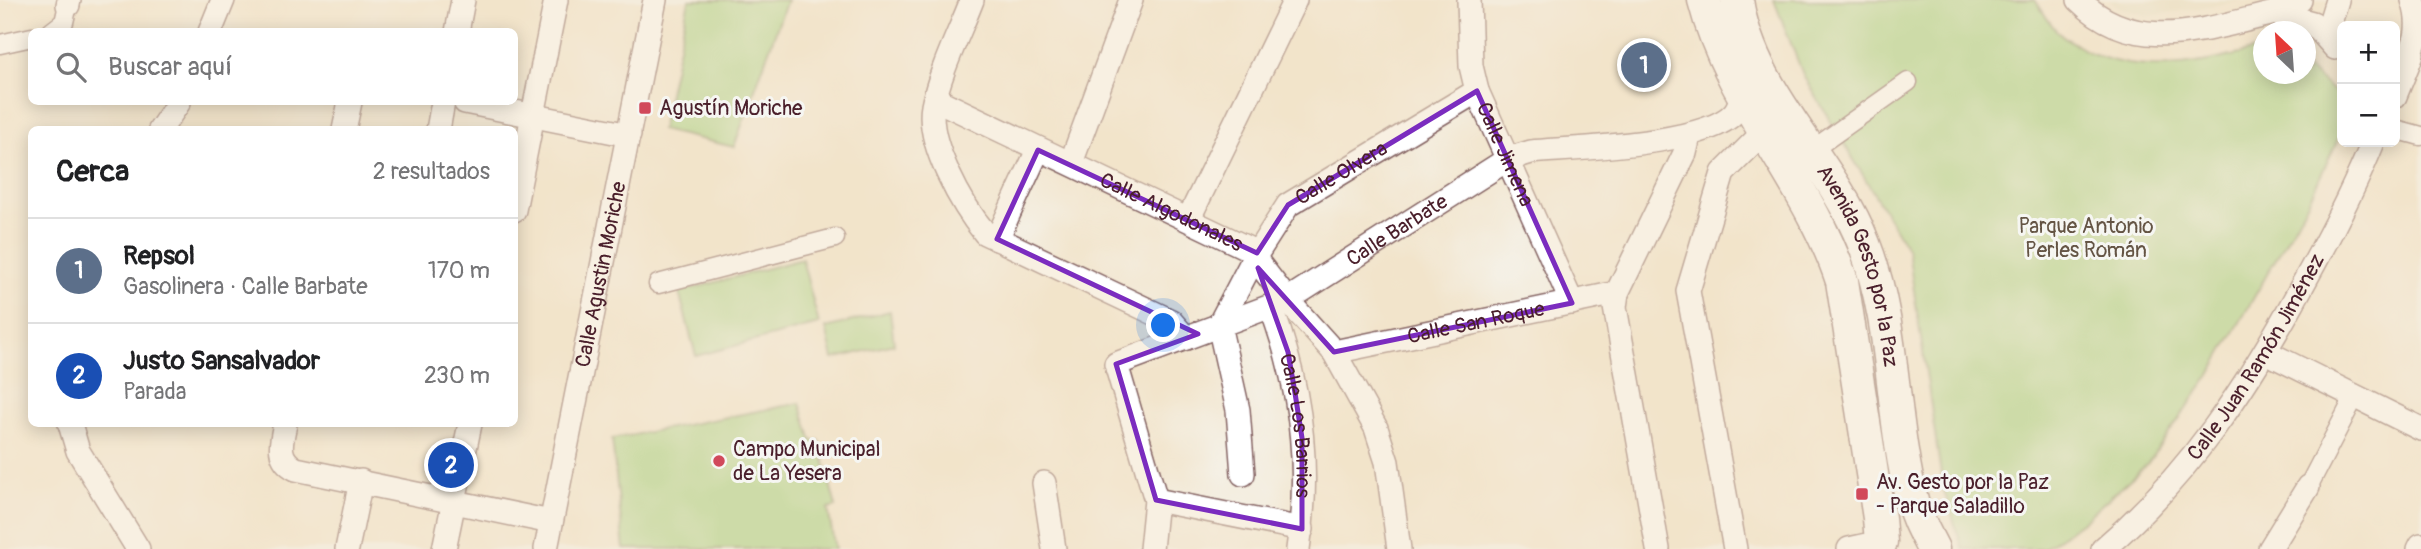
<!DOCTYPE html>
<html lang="es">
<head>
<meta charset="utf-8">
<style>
	body { margin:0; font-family:Pangolin,sans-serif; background:#f2f2f2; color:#202124 }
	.controls { position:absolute; right:21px; top:21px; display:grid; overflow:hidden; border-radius:10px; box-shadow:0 4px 18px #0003 }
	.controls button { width:63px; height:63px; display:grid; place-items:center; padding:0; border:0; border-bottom:2px solid #e0e0e0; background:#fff; color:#202124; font:35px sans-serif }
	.compass { position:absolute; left:2253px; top:21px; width:63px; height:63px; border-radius:50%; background:#fff; box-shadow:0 4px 18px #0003; rotate:335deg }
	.you { position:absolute; left:1164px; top:326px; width:24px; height:24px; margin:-18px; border:5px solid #fff; border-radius:50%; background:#1a73e8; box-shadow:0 0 0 10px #1a73e833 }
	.badge { display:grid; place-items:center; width:46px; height:46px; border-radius:50%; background:#111827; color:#fff; font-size:23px; font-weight:700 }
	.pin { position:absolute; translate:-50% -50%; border:4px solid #fff; box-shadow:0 2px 7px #0006 }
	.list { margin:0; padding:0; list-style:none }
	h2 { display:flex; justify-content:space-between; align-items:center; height:91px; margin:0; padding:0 28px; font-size:30px }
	h2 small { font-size:23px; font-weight:400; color:#757577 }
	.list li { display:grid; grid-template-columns:46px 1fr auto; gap:21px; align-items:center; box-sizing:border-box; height:105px; padding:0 28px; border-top:2px solid #e0e0e0 }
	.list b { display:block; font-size:26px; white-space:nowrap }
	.list p { margin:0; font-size:23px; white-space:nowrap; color:#757577 }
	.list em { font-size:23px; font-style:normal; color:#757577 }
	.icon { flex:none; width:38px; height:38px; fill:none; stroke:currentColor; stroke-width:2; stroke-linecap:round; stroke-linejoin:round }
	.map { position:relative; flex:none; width:2421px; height:549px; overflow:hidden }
	.search { position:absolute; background:#fff; box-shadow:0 4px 18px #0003; left:28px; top:28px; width:490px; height:77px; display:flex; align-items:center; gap:18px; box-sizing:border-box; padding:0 24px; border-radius:10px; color:#757577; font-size:26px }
	.panel { position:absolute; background:#fff; box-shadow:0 4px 18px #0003; left:28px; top:126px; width:490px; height:301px; border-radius:10px }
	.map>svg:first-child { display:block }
	.built { fill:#e5dbba }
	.green { fill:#a1d17f; stroke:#767855; stroke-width:2 }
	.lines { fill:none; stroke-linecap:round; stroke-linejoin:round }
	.pedestrian-casing { stroke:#856463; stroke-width:21 }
	.minor-casing { stroke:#856463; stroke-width:26 }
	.secondary-casing { stroke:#856463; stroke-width:35 }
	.pedestrian { stroke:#fff; stroke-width:18 }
	.minor { stroke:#fff; stroke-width:23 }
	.secondary { stroke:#fff; stroke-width:32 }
	.marked { fill:none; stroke:#7b2cbf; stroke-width:5; stroke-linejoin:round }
	.poi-dot { fill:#d1495b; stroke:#f6f6f2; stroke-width:2.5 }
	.labels { text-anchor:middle; stroke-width:6; stroke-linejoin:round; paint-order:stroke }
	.poi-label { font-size:21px; fill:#4a1f2b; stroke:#f6f6f2; text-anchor:start }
	.street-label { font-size:21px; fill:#4a1f2b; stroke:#f6f6f2 }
	.park-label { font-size:21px; fill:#645444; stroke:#f6f6f2 }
</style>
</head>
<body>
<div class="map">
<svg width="2421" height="549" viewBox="0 0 2421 549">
	<rect width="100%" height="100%" fill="#f6f6f2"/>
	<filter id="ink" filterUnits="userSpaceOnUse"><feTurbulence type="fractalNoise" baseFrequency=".0143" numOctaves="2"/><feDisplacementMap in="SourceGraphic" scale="14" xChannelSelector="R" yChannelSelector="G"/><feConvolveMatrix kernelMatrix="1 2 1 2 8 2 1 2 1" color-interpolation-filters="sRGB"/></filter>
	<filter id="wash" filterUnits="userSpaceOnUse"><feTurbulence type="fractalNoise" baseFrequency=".00686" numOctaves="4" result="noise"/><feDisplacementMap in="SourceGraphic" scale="28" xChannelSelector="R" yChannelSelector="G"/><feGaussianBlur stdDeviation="1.57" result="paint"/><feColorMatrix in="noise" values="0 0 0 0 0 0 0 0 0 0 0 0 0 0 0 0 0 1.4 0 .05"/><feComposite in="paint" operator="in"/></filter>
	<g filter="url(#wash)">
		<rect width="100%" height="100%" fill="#f2e4cb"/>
		<path class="built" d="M2109 0H2245L2149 16 2119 7Z"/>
		<path class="green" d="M689 0H787L734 147 661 130Z
			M1774 0H2035C2042 10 2049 23 2057 31 2117 83 2193 67 2263 48L2264 74H2306V68L2342 98V131L2308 202 2210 375 2147 464 2082 522 2043 549H1963L1943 488 1908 250 1804 77Z
			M802 259 819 324 696 356 679 292Z
			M890 311 894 344 833 359 826 328Z
			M800 403 812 441 819 440 836 507 828 509 835 549H624L612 439Z"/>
	</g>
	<g filter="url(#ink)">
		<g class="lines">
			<g class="pedestrian-casing">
				<path id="pedestrian" d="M51 32 64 22 68 5
					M0 44 32 37
					M2395 129 2421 136
					M1812 150 1908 82
					M658 284 835 238
					M2308 487 2355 396"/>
			</g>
			<g class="minor-casing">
				<g id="minor">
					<path d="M972 0C959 34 940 71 933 106 926 142 963 207 985 233L1171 321 1186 338"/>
					<path id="s1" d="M1469 0 1471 66 1477 91 1572 303"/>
					<path d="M2079 0C2136 57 2207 28 2275 13L2284 4 2300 0"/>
					<path d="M68 5 69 0"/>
					<path d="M2275 13 2313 23 2335 48"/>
					<path d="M210 32 223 0"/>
					<path d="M457 32 463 0"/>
					<path d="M2335 46 2329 26 2337 0"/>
					<path d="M2395 66C2419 53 2421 24 2413 0"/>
					<path d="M2395 96 2412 54"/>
					<path id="s2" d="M935 99 1247 248 1287 300 1334 352 1376 428 1387 462 1399 549"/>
					<path d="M465 102 629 135"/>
					<path d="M160 130 179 102"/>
					<path d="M344 130 350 102"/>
					<path d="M438 130 443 102"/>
					<path d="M1071 163 1131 0"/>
					<path d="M514 210 556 0"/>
					<path d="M1189 218 1295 0"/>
					<path d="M997 239 1038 150"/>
					<path id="s3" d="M1271 307C1300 384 1311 467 1298 549"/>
					<path id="s4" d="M1334 352 1617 293"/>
					<path d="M2266 352 2421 429"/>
					<path d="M70 424 78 451 138 549"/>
					<path d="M285 424C281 442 276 459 296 469L551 522"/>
					<path id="s5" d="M1243 474 1238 410 1219 325 1254 258 1288 205 1477 91"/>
					<path d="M1044 483 1054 549"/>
					<path d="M1156 500 1302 529"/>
					<path d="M347 549 361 481"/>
					<path d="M444 549 470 424"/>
					<path id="s6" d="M546 549 655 0"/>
					<path id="s7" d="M1151 549 1156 500 1116 364 1287 300 1508 159 1531 152C1576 148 1705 145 1734 113 1739 107 1741 100 1742 93"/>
					<path d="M1658 549 1615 307 1617 293 1685 153 1689 136"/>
					<path d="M1735 549 1688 291 1723 173 1763 133"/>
					<path d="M1849 549 1881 542"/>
					<path id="s8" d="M2103 549C2189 476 2249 384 2302 286 2328 239 2353 192 2373 142"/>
					<path d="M2270 549 2308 487"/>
					<path d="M2419 549 2421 545"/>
				</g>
			</g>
			<g class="secondary-casing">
				<g id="secondary">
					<path d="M1704 0C1730 103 1809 181 1842 281L1879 518 1881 542 1878 549"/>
					<path id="s9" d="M1737 0C1750 93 1831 158 1864 244 1896 325 1890 416 1912 500 1916 518 1925 533 1933 549"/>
				</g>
			</g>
			<use href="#pedestrian" class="pedestrian"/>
			<use href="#minor" class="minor"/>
			<use href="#secondary" class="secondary"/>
		</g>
	</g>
	<path d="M0 0H2421V549H0ZM1477 91 1572 303 1334 352 1258 268 1288 352 1295 393 1302 438V529L1156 500 1116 364 1198 334 997 239 1038 150 1257 253 1288 205Z" fill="#f2e4cb" fill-opacity=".55" fill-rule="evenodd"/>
	<path class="marked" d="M1477 91 1572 303 1334 352 1258 268 1288 352 1295 393 1302 438V529L1156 500 1116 364 1198 334 997 239 1038 150 1257 253 1288 205Z"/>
	<g class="poi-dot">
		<rect x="638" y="101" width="14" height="14" rx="3.5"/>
		<circle cx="719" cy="461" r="7"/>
		<rect x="1855" y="487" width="14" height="14" rx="3.5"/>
	</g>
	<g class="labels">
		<g class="poi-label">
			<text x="659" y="115">Agustín Moriche</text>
			<text x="733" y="456">Campo Municipal<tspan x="733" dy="24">de La Yesera</tspan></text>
			<text x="1876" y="489">Av. Gesto por la Paz<tspan x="1876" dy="24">- Parque Saladillo</tspan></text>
		</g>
		<g class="street-label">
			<text dy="7" stroke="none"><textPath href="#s1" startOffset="161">Calle Jimena</textPath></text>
			<text dy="7" stroke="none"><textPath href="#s5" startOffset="352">Calle Olvera</textPath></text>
			<text dy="7" stroke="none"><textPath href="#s2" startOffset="262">Calle Algodonales</textPath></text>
			<text dy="7" stroke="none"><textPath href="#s7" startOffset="504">Calle Barbate</textPath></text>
			<text dy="7" stroke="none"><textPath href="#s9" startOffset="296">Avenida Gesto por la Paz</textPath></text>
			<text dy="7" stroke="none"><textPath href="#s6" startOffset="280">Calle Agustin Moriche</textPath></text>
			<text dy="7" stroke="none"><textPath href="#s4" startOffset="145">Calle San Roque</textPath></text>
			<text dy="7" stroke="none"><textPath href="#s8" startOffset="247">Calle Juan Ramón Jiménez</textPath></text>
			<text dy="7" stroke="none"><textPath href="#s3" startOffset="122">Calle Los Barrios</textPath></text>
		</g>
		<g class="park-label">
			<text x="2086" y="233">Parque Antonio<tspan x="2086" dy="24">Perles Román</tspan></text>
		</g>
	</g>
</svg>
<div class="controls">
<button>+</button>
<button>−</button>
</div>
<svg class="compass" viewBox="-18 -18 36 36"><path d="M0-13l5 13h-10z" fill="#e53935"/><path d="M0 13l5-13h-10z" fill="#757577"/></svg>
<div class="you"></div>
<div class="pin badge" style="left:1644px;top:65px;background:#5c6f8a">1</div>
<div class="pin badge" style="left:451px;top:465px;background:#1a4fb4">2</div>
<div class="search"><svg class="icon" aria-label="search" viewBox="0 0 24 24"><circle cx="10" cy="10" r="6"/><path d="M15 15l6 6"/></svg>Buscar aquí</div>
<section class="panel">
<h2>Cerca<small>2 resultados</small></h2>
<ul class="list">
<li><span class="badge" style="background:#5c6f8a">1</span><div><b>Repsol</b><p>Gasolinera · Calle Barbate</p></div><em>170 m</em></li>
<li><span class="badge" style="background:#1a4fb4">2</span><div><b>Justo Sansalvador</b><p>Parada</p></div><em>230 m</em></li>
</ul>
</section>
</div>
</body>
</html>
